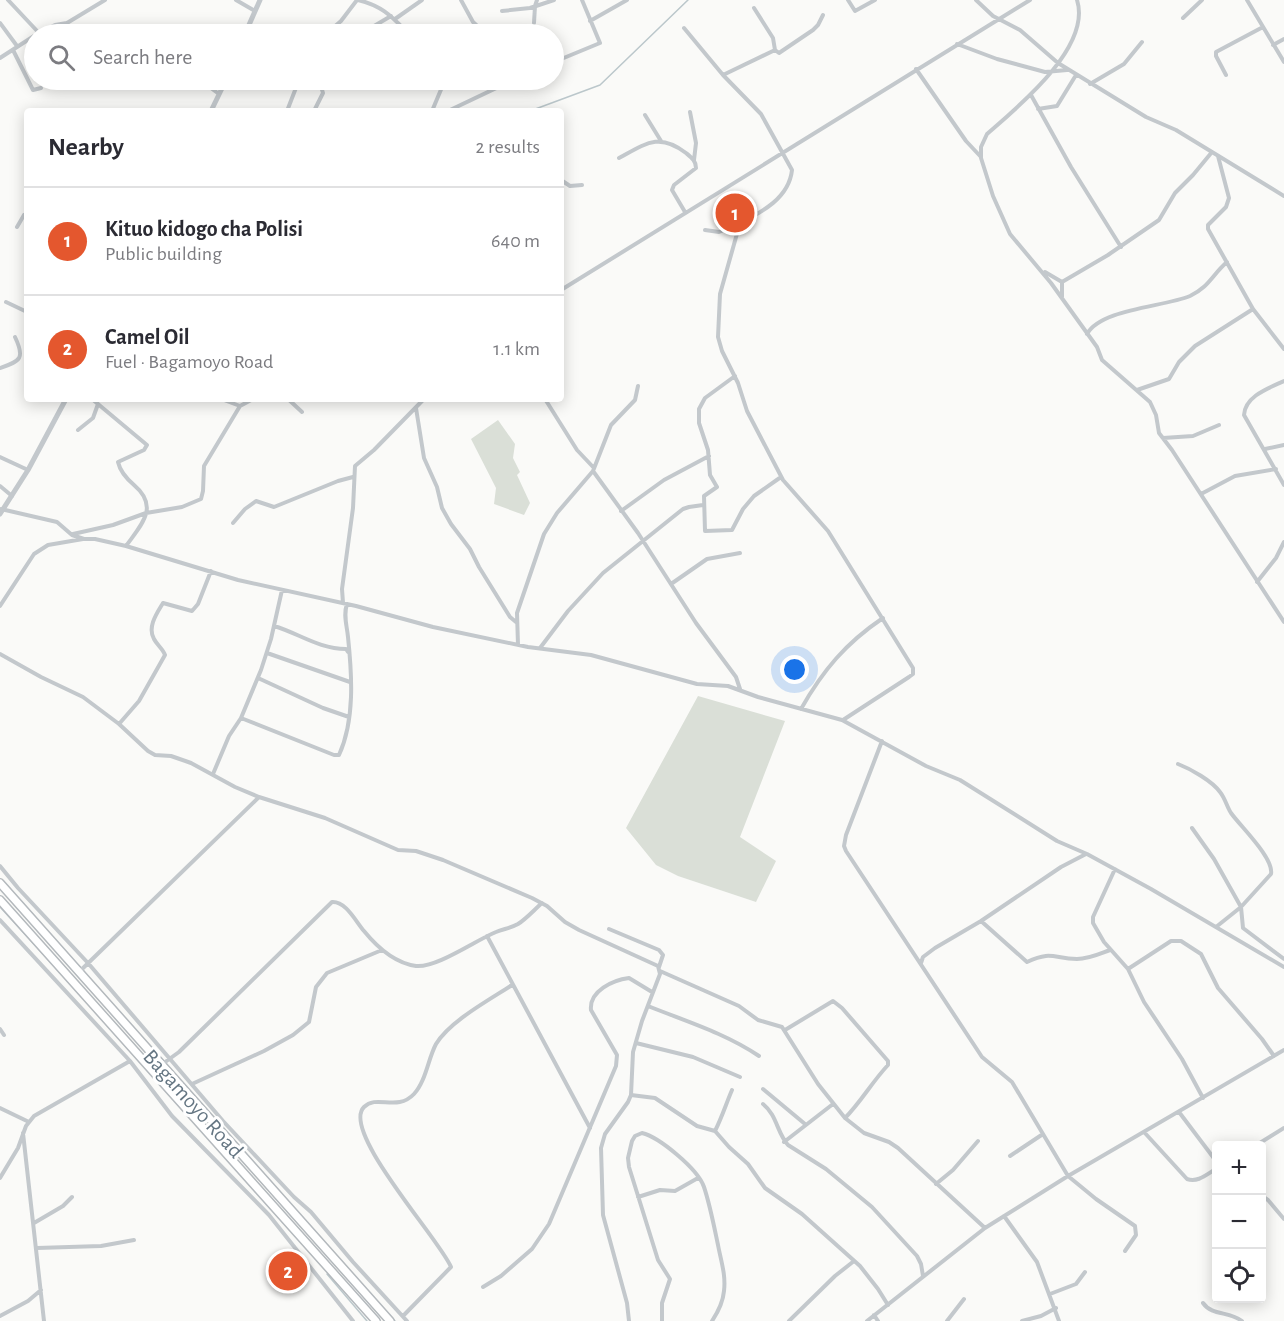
<!DOCTYPE html>
<html lang="en">
<head>
<meta charset="utf-8">
<style>
	body { margin:0; font-family:"Alegreya Sans",sans-serif; background:#f2f2f3; color:#2b2b33 }
	.controls { position:absolute; right:18px; bottom:18px; display:grid; overflow:hidden; border-radius:6px; box-shadow:0 3px 15px #0003 }
	.controls button { width:54px; height:54px; display:grid; place-items:center; padding:0; border:0; border-bottom:2px solid #e1e1e2; background:#fff; color:#2b2b33; font:30px sans-serif }
	.you { position:absolute; left:795px; top:670px; width:21px; height:21px; margin:-15px; border:4px solid #fff; border-radius:50%; background:#1a73e8; box-shadow:0 0 0 9px #1a73e833 }
	.badge { display:grid; place-items:center; width:39px; height:39px; border-radius:50%; background:#e4572e; color:#fff; font-size:20px; font-weight:700 }
	.pin { position:absolute; translate:-50% -50%; border:3px solid #fff; box-shadow:0 2px 6px #0006 }
	.list { margin:0; padding:0; list-style:none }
	h2 { display:flex; justify-content:space-between; align-items:center; height:78px; margin:0; padding:0 24px; font-size:26px }
	h2 small { font-size:20px; font-weight:400; color:#7c7c81 }
	.list li { display:grid; grid-template-columns:39px 1fr auto; gap:18px; align-items:center; box-sizing:border-box; height:108px; padding:0 24px; border-top:2px solid #e1e1e2 }
	.list b { display:block; font-size:22px; white-space:nowrap }
	.list p { margin:0; font-size:20px; white-space:nowrap; color:#7c7c81 }
	.list em { font-size:20px; font-style:normal; color:#7c7c81 }
	.icon { flex:none; width:33px; height:33px; fill:none; stroke:currentColor; stroke-width:2; stroke-linecap:round; stroke-linejoin:round }
	.map { position:relative; flex:none; width:1284px; height:1321px; overflow:hidden }
	.search { position:absolute; background:#fff; box-shadow:0 3px 15px #0003; left:24px; top:24px; width:540px; height:66px; display:flex; align-items:center; gap:15px; box-sizing:border-box; padding:0 21px; border-radius:33px; color:#7c7c81; font-size:22px }
	.panel { position:absolute; background:#fff; box-shadow:0 3px 15px #0003; left:24px; top:108px; width:540px; height:294px; border-radius:6px }
	.map>svg:first-child { display:block }
	.green { fill:#dadfd7 }
	.lines { fill:none; stroke-linecap:round; stroke-linejoin:round }
	.stream { stroke:#bbc7cb; stroke-width:1.5 }
	.trunk-casing { stroke:#b4b9bd; stroke-width:10 }
	.minor { stroke:#c3c8cc; stroke-width:4 }
	.tertiary { stroke:#c3c8cc; stroke-width:5 }
	.trunk { stroke:#fff; stroke-width:7 }
	.labels { text-anchor:middle; stroke-width:6; stroke-linejoin:round; paint-order:stroke }
	.street-label { font-size:22px; fill:#657683; stroke:#fff }
</style>
</head>
<body>
<div class="map">
<svg width="1284" height="1321" viewBox="0 0 1284 1321">
	<rect width="100%" height="100%" fill="#fafaf8"/>
	<path class="green" d="M498 420 515 444 513 458 520 472 517 475 530 503 524 515 494 504 496 488 471 439Z
		M698 696 785 721 740 837 776 861 756 902 678 876 656 865 626 828Z"/>
	<g class="lines">
		<path class="stream" d="M530 111 600 85 688 0
			M20 900 43 926
			M0 907 84 999
			M174 1100 231 1163
			M335 1255 395 1321
			M327 1274 367 1321"/>
		<g class="trunk-casing">
			<path id="trunk" d="M0 883 390 1321
				M0 900 376 1321"/>
		</g>
		<path class="minor" d="M8 0 39 33
			M236 0 255 11
			M358 0C383 6 392 17 409 34
			M461 0 473 22 486 34
			M848 0 855 11 875 0
			M976 0 993 16 1020 30 1058 63 1146 117 1176 130 1284 196
			M1077 0C1092 47 1018 107 987 134L981 147V158L993 196 1010 234 1051 283 1097 347 1102 360 1150 402 1156 415 1159 433 1172 450 1284 622
			M1247 0 1284 62
			M502 11 530 8 554 0
			M1183 18 1202 0
			M395 19 422 0
			M590 21 627 0
			M0 23 17 46
			M67 23 75 34
			M534 23 535 6 537 0
			M684 28 723 75 761 114 792 170C789 198 762 212 740 223L720 294 718 337 722 351 738 383 747 411 783 480 828 531 913 668V674L909 677 843 720
			M369 29 391 16
			M37 34 55 25 67 23 105 0
			M326 34 341 21 357 0
			M957 44 997 59 1045 72 1067 70
			M1273 45 1284 39
			M13 50 33 90 41 88
			M775 50 779 53 813 30 818 25 823 15
			M0 58 34 36
			M554 62 600 43 582 0
			M916 69 966 141 981 157
			M723 75 775 50 773 38 754 8
			M1226 75 1216 56V52L1263 27
			M108 80H111
			M200 80 219 94
			M1090 84 1124 64 1142 42
			M1031 95 1071 167 1121 247
			M1038 109 1057 106 1076 75
			M287 111 299 80
			M314 111 323 93 319 80
			M432 111 445 80
			M448 111 513 80
			M690 112 696 143 694 160
			M645 115 661 141
			M1218 156 1229 198 1226 207 1208 225V229L1253 309 1284 349
			M619 158C645 144 659 132 686 153 692 158 696 161 696 168L674 185 672 190 685 212
			M561 180 570 186 582 185
			M17 227 24 215 27 214
			M705 230 719 232 740 223
			M1045 272 1062 282
			M561 290 1030 0
			M1062 297V282L1108 255 1159 220 1175 193 1193 175 1212 152
			M6 302 27 312
			M1087 334C1101 309 1163 307 1190 296 1209 287 1212 275 1227 262
			M0 368C21 361 25 358 15 337
			M735 376 705 398 699 409V423L708 450 710 475 717 487 704 496 705 531 732 530 743 509 754 496 781 477
			M1284 381C1269 388 1245 396 1244 415L1284 485
			M1137 390 1169 379 1179 362 1195 346 1253 309
			M92 399 147 445 144 450 118 462C120 471 127 479 134 485 160 507 141 525 126 546
			M209 399 224 400 240 406
			M288 399 302 412
			M545 399 577 450 594 468
			M416 408 424 458 437 487 442 508 451 524 470 549 479 567 510 617 516 622
			M78 430 93 418 98 404
			M1163 438 1193 436 1219 425
			M1265 449 1284 445
			M0 457 28 470
			M593 471 638 533 696 623 736 677 740 689
			M0 486 12 496
			M1201 494 1235 476 1276 469
			M1 509 57 522 72 535 84 539H95L126 546 238 580 356 606 433 627 528 647 591 655 697 684 728 686 758 697 842 720 926 766 960 780 1057 841 1087 854 1151 889 1284 967
			M621 511 664 480 709 456
			M233 523 245 509 256 501 274 507 338 481 353 477
			M73 534 113 525 146 513 182 507 201 499 203 491 204 466 240 406 253 399
			M1257 582 1276 558 1284 542
			M671 584 707 559 740 553
			M343 603 342 589 353 508 355 466 374 450 424 399
			M0 606 34 554 48 545 83 539
			M274 626C298 633 319 649 346 649L348 652
			M518 645 517 613 544 534 557 513 593 471 611 425 635 400 638 386
			M540 648 568 611 603 573 683 509 689 507 703 505
			M267 653 350 682
			M0 654 41 677 83 697 119 724 148 751 155 755 171 756 191 763 235 787 259 797 325 818 398 850 416 851 443 860 532 898 547 906 565 922 579 930 658 966 660 974 642 1021 633 1052 631 1095 628 1102 605 1134 601 1148 603 1215 627 1303 629 1321
			M258 678 323 708 349 717
			M801 709C823 670 846 643 883 618
			M241 718 334 755H339C355 720 352 675 348 637 347 626 343 615 347 604
			M119 724 139 701 165 655C163 649 157 645 154 639 147 627 157 613 163 603L192 611 198 604 211 571
			M882 741 846 835 844 846 846 851 982 1057 1012 1082 1068 1176 1096 1199 1135 1226 1136 1235 1125 1251
			M1178 764C1191 769 1212 781 1220 792 1225 798 1227 807 1231 813 1241 827 1274 858 1271 874L1241 907 1216 927
			M213 774 229 736 241 718 261 670 271 639 282 590
			M1192 828 1214 859 1241 907 1243 928 1284 959
			M0 866 18 888 88 963 223 1121 294 1197 311 1212 353 1262 407 1321
			M1115 869 1093 917V923L1104 942 1128 969 1144 1002 1182 1059 1203 1098
			M0 920 130 1061 172 1116 269 1215 353 1321
			M981 921 1027 962C1052 950 1054 959 1077 959 1089 959 1099 954 1110 950
			M609 929 659 950 663 955 659 967
			M487 936 590 1128
			M921 963 923 957 935 948 981 921 1061 867 1086 854
			M1128 969 1171 941H1181L1201 954 1218 988 1262 1039 1274 1056
			M660 971 739 1006 758 1020 782 1027 818 1084 845 1118 864 1133 889 1142 898 1148 985 1228
			M79 972 259 797
			M648 1006C685 1021 725 1033 759 1056
			M0 1029 4 1035
			M785 1030 833 1001 842 1008 888 1061V1065C872 1082 861 1102 845 1118
			M636 1043 693 1057 740 1077
			M161 1065 179 1052 332 902C346 901 356 922 364 931 377 947 395 963 416 966 437 968 476 940 496 932 503 929 511 928 518 924 526 919 534 910 542 903
			M192 1084 264 1051 293 1035 309 1022 316 987 327 973 382 950
			M763 1089 805 1124
			M631 1095 655 1098 697 1126 715 1131 729 1147 748 1164 765 1188 802 1214 860 1266 878 1289 888 1305
			M763 1104C777 1115 777 1133 788 1145L826 1169 872 1207 917 1256 921 1264 923 1276
			M0 1108 29 1122
			M1179 1112 1216 1161
			M715 1131C722 1117 726 1104 732 1090
			M1144 1132 1187 1179C1198 1183 1207 1174 1216 1169
			M23 1133 44 1321
			M784 1142 833 1104
			M1255 1146 1284 1128
			M1010 1156 1043 1134
			M0 1178 18 1148 26 1126 34 1116 130 1061
			M936 1184 953 1170 978 1141
			M1262 1196 1268 1200 1284 1219
			M638 1197 660 1190 675 1191 698 1178
			M1004 1216 1037 1262 1059 1321
			M34 1223 63 1206 72 1197
			M37 1248 101 1246 134 1240
			M483 1287 501 1276 532 1249 549 1224 616 1066 617 1055 591 1010C589 991 613 980 629 978L652 992
			M1050 1294 1076 1284 1085 1272
			M1203 1303C1212 1316 1229 1311 1242 1321
			M874 1315 878 1321
			M0 1316 28 1301 41 1290
			M403 1316 451 1267C441 1241 340 1131 364 1107 377 1094 397 1112 414 1094 426 1081 428 1059 436 1044 450 1021 489 1000 512 985
			M662 1321V1303L670 1279 658 1260 629 1167 628 1158 632 1141 635 1136 642 1133C659 1137 698 1169 704 1187 710 1205 714 1226 718 1245 721 1261 726 1275 724 1291 723 1302 718 1312 712 1321
			M789 1321 835 1276 854 1261
			M867 1321 985 1228 1068 1176 1284 1050
			M947 1321 964 1299
			M1022 1321 1041 1316 1056 1308"/>
		<path class="tertiary" d="M245 34 260 0
			M211 111 226 80
			M0 514 28 470 66 399"/>
		<use href="#trunk" class="trunk"/>
	</g>
	<g class="labels">
		<g class="street-label">
			<text transform="translate(194 1103) rotate(48)" y="8">Bagamoyo Road</text>
		</g>
	</g>
</svg>
<div class="controls">
<button>+</button>
<button>−</button>
<button><svg class="icon" aria-label="locate" viewBox="0 0 24 24"><circle cx="12" cy="12" r="6"/><path d="M12 2v4M12 18v4M2 12h4M18 12h4"/></svg></button>
</div>
<div class="you"></div>
<div class="pin badge" style="left:735px;top:213px">1</div>
<div class="pin badge" style="left:288px;top:1271px">2</div>
<div class="search"><svg class="icon" aria-label="search" viewBox="0 0 24 24"><circle cx="10" cy="10" r="6"/><path d="M15 15l6 6"/></svg>Search here</div>
<section class="panel">
<h2>Nearby<small>2 results</small></h2>
<ul class="list">
<li><span class="badge">1</span><div><b>Kituo kidogo cha Polisi</b><p>Public building</p></div><em>640 m</em></li>
<li><span class="badge">2</span><div><b>Camel Oil</b><p>Fuel · Bagamoyo Road</p></div><em>1.1 km</em></li>
</ul>
</section>
</div>
</body>
</html>
